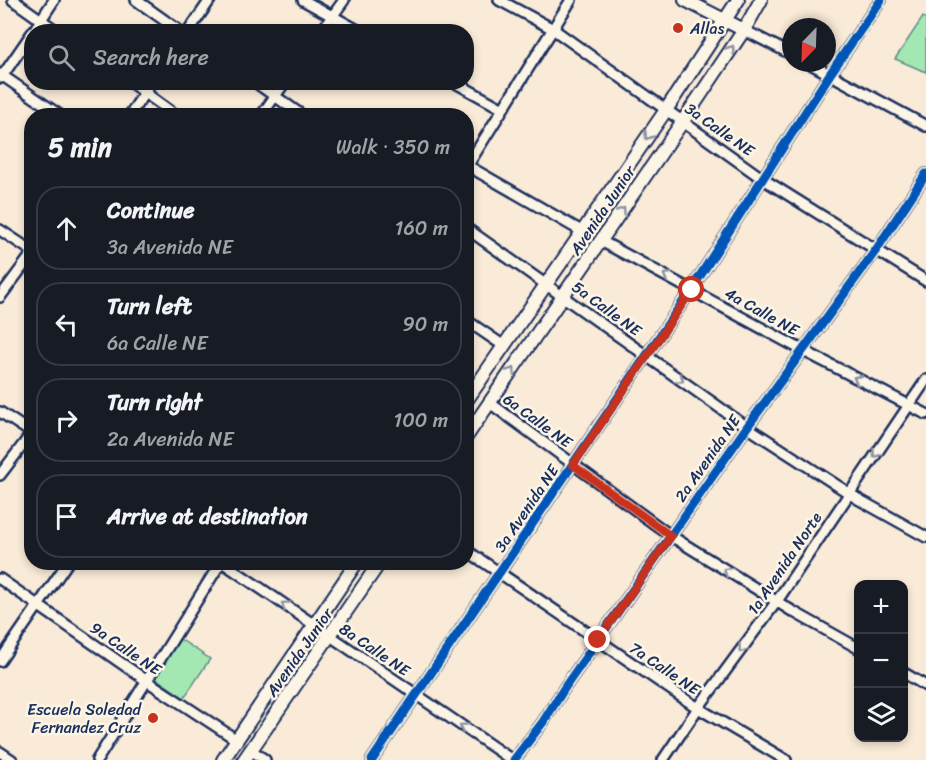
<!DOCTYPE html>
<html lang="en">
<head>
<meta charset="utf-8">
<style>
	body { margin:0; font-family:Sriracha,sans-serif; background:#20242c; color:#f1f3f6 }
	.controls { position:absolute; right:18px; bottom:18px; display:grid; overflow:hidden; border-radius:12px; box-shadow:0 3px 9px #0003 }
	.controls button { width:54px; height:54px; display:grid; place-items:center; padding:0; border:0; border-bottom:2px solid #363941; background:#171b24; color:#f1f3f6; font:30px sans-serif }
	.compass { position:absolute; left:782px; top:18px; width:54px; height:54px; border-radius:50%; background:#171b24; box-shadow:0 3px 9px #0003; rotate:203deg }
	.stop { position:absolute; width:18px; height:18px; margin:-14px; border:4px solid #c8321e; border-radius:50%; background:#fff }
	.stop.end { background:#c8321e; border-color:#fff; box-shadow:0 2px 6px #0008 }
	.list { margin:0; padding:0; list-style:none }
	h2 { display:flex; justify-content:space-between; align-items:center; height:78px; margin:0; padding:0 24px; font-size:26px }
	h2 small { font-size:20px; font-weight:400; color:#9ea1a6 }
	.list li { display:grid; grid-template-columns:39px 1fr auto; gap:18px; align-items:center; box-sizing:border-box; height:84px; margin:0 12px 12px; padding:0 12px; border:2px solid #363941; border-radius:24px }
	.list b { display:block; font-size:22px; white-space:nowrap }
	.list p { margin:0; font-size:20px; white-space:nowrap; color:#9ea1a6 }
	.list em { font-size:20px; font-style:normal; color:#9ea1a6 }
	.icon { flex:none; width:33px; height:33px; fill:none; stroke:currentColor; stroke-width:2; stroke-linecap:round; stroke-linejoin:round }
	.map { position:relative; flex:none; width:926px; height:760px; overflow:hidden }
	.search { position:absolute; background:#171b24; box-shadow:0 3px 9px #0003; left:24px; top:24px; width:450px; height:66px; display:flex; align-items:center; gap:15px; box-sizing:border-box; padding:0 21px; border-radius:24px; color:#9ea1a6; font-size:22px }
	.panel { position:absolute; background:#171b24; box-shadow:0 3px 9px #0003; left:24px; top:108px; width:450px; height:462px; border-radius:24px }
	.map>svg:first-child { display:block }
	.green { fill:#a3e7b3; stroke:#5f8b88; stroke-width:1.5 }
	.lines { fill:none; stroke-linecap:round; stroke-linejoin:round }
	.minor-casing { stroke:#1b2f5e; stroke-width:14 }
	.major-casing { stroke:#1b2f5e; stroke-width:16 }
	.minor { stroke:#fcf5e5; stroke-width:9 }
	.major { stroke:#fcf5e5; stroke-width:12 }
	.cycleway-casing { stroke:#fcf5e5; stroke-width:13 }
	.cycleway { stroke:#0057b8; stroke-width:9 }
	.oneway { stroke:#8c92a2 }
	.route { stroke:#c8321e; stroke-width:8 }
	.poi-dot { fill:#c8321e; stroke:#fcf5e5; stroke-width:2 }
	.labels { text-anchor:middle; stroke-width:5; stroke-linejoin:round; paint-order:stroke }
	.poi-label { font-size:16px; fill:#1b2f5e; stroke:#fcf5e5; text-anchor:start }
	.street-label { font-size:16px; fill:#1b2f5e; stroke:#fcf5e5 }
</style>
</head>
<body>
<div class="map">
<svg width="926" height="760" viewBox="0 0 926 760">
	<rect width="100%" height="100%" fill="#faebd8"/>
	<filter id="ink" filterUnits="userSpaceOnUse"><feTurbulence type="fractalNoise" baseFrequency=".0167" numOctaves="2"/><feDisplacementMap in="SourceGraphic" scale="12" xChannelSelector="R" yChannelSelector="G"/><feConvolveMatrix kernelMatrix="1 2 1 2 8 2 1 2 1" color-interpolation-filters="sRGB"/></filter>
	<g filter="url(#ink)">
		<path class="green" d="M923 17 926 19V72L895 59Z
			M180 639 210 659 184 698 154 677Z"/>
		<g class="lines">
			<g class="minor-casing">
				<path id="minor" d="M13 0 58 32
					M136 0 181 32
					M303 0 361 32
					M499 0 553 29 763 179 926 281
					M744 30 791 54
					M33 32 54 0
					M188 32 210 0
					M321 32 344 0
					M809 63 926 126
					M0 74 61 116
					M1 78 32 33
					M130 82 177 116
					M255 82 303 116
					M454 82 503 109
					M129 116 152 82
					M261 116 285 82
					M468 166 583 232
					M466 168 571 0
					M466 228 747 427 858 499 926 537
					M0 230 32 251
					M601 241 802 350 926 414
					M0 297 32 254
					M466 320 504 346
					M490 403 671 536 792 611 858 648
					M0 412 32 433
					M0 475 32 433
					M466 550 698 708 786 760
					M222 562 512 760
					M0 579 147 681 237 740
					M0 661 68 562
					M904 673 926 686
					M251 750 265 760
					M0 752 12 760
					M97 760 221 562
					M372 760 691 290 830 74 881 0
					M514 760 543 722 567 684 747 427 876 250 926 174
					M663 760 698 708 777 601 926 380"/>
			</g>
			<g class="major-casing">
				<path id="major" d="M685 0 744 30
					M466 401 666 110 738 0
					M466 437 683 121 744 30 761 0
					M223 760 357 562
					M244 760 380 562"/>
			</g>
			<use href="#minor" class="minor"/>
			<use href="#major" class="major"/>
			<g class="cycleway-casing">
				<path id="cycleway" d="M372 760 691 290 830 74 881 0
					M514 760 543 722 567 684 747 427 876 250 926 174"/>
			</g>
			<use href="#cycleway" class="cycleway"/>
		</g>
		<defs><path id="oneway-chevron" d="M-2-3.5L2.5 0L-2 3.5" fill="none" stroke-width="1.6" stroke-linecap="round" stroke-linejoin="round" transform="scale(1.5)"/></defs>
		<g class="oneway">
			<use href="#oneway-chevron" transform="translate(731 49) rotate(-56)"/>
			<use href="#oneway-chevron" transform="translate(648 136) rotate(124)"/>
			<use href="#oneway-chevron" transform="translate(622 211) rotate(-56)"/>
			<use href="#oneway-chevron" transform="translate(667 276) rotate(-151)"/>
			<use href="#oneway-chevron" transform="translate(512 371) rotate(-56)"/>
			<use href="#oneway-chevron" transform="translate(680 379) rotate(36)"/>
			<use href="#oneway-chevron" transform="translate(857 379) rotate(-152)"/>
			<use href="#oneway-chevron" transform="translate(876 454) rotate(124)"/>
			<use href="#oneway-chevron" transform="translate(727 571) rotate(-148)"/>
			<use href="#oneway-chevron" transform="translate(285 605) rotate(-146)"/>
			<use href="#oneway-chevron" transform="translate(742 649) rotate(126)"/>
			<use href="#oneway-chevron" transform="translate(463 727) rotate(-146)"/>
		</g>
	</g>
	<g class="lines" filter="url(#ink)">
		<path class="route" d="M598 640 671 536 573 465 692 290"/>
	</g>
	<g class="poi-dot">
		<circle cx="678" cy="28" r="6"/>
		<circle cx="153" cy="718" r="6"/>
	</g>
	<g class="labels">
		<g class="poi-label">
			<text x="690" y="34">Allas</text>
			<text x="141" y="715" text-anchor="end">Escuela Soledad<tspan x="141" dy="18">Fernandez Cruz</tspan></text>
		</g>
		<g class="street-label">
			<text transform="translate(720 129) rotate(35)" y="6">3a Calle NE</text>
			<text transform="translate(602 210) rotate(-56)" y="6">Avenida Junior</text>
			<text transform="translate(607 308) rotate(36)" y="6">5a Calle NE</text>
			<text transform="translate(762 311) rotate(29)" y="6">4a Calle NE</text>
			<text transform="translate(538 420) rotate(36)" y="6">6a Calle NE</text>
			<text transform="translate(707 458) rotate(-55)" y="6">2a Avenida NE</text>
			<text transform="translate(526 508) rotate(-56)" y="6">3a Avenida NE</text>
			<text transform="translate(784 563) rotate(-56)" y="6">1a Avenida Norte</text>
			<text transform="translate(126 648) rotate(34)" y="6">9a Calle NE</text>
			<text transform="translate(375 649) rotate(34)" y="6">8a Calle NE</text>
			<text transform="translate(299 652) rotate(-55)" y="6">Avenida Junior</text>
			<text transform="translate(665 668) rotate(34)" y="6">7a Calle NE</text>
		</g>
	</g>
</svg>
<div class="controls">
<button>+</button>
<button>−</button>
<button><svg class="icon" aria-label="layers" viewBox="0 0 24 24"><path d="M12 4l9 5-9 5-9-5zM3 14l9 5 9-5"/></svg></button>
</div>
<svg class="compass" viewBox="-18 -18 36 36"><path d="M0-13l5 13h-10z" fill="#e53935"/><path d="M0 13l5-13h-10z" fill="#9ea1a6"/></svg>
<div class="stop" style="left:692px;top:290px"></div>
<div class="stop end" style="left:598px;top:640px"></div>
<div class="search"><svg class="icon" aria-label="search" viewBox="0 0 24 24"><circle cx="10" cy="10" r="6"/><path d="M15 15l6 6"/></svg>Search here</div>
<section class="panel">
<h2>5 min<small>Walk · 350 m</small></h2>
<ul class="list">
<li><svg class="icon" aria-label="ahead" viewBox="0 0 24 24"><path d="M12 20V5M6 11l6-6 6 6"/></svg><div><b>Continue</b><p>3a Avenida NE</p></div><em>160 m</em></li>
<li><svg class="icon" aria-label="left" viewBox="0 0 24 24"><path d="M17 20v-9H6M10 6l-5 5 5 5"/></svg><div><b>Turn left</b><p>6a Calle NE</p></div><em>90 m</em></li>
<li><svg class="icon" aria-label="right" viewBox="0 0 24 24"><path d="M7 20v-9h11M14 6l5 5-5 5"/></svg><div><b>Turn right</b><p>2a Avenida NE</p></div><em>100 m</em></li>
<li><svg class="icon" aria-label="arrive" viewBox="0 0 24 24"><path d="M6 21V4h12l-3 4 3 4H6"/></svg><div><b>Arrive at destination</b></div></li>
</ul>
</section>
</div>
</body>
</html>
